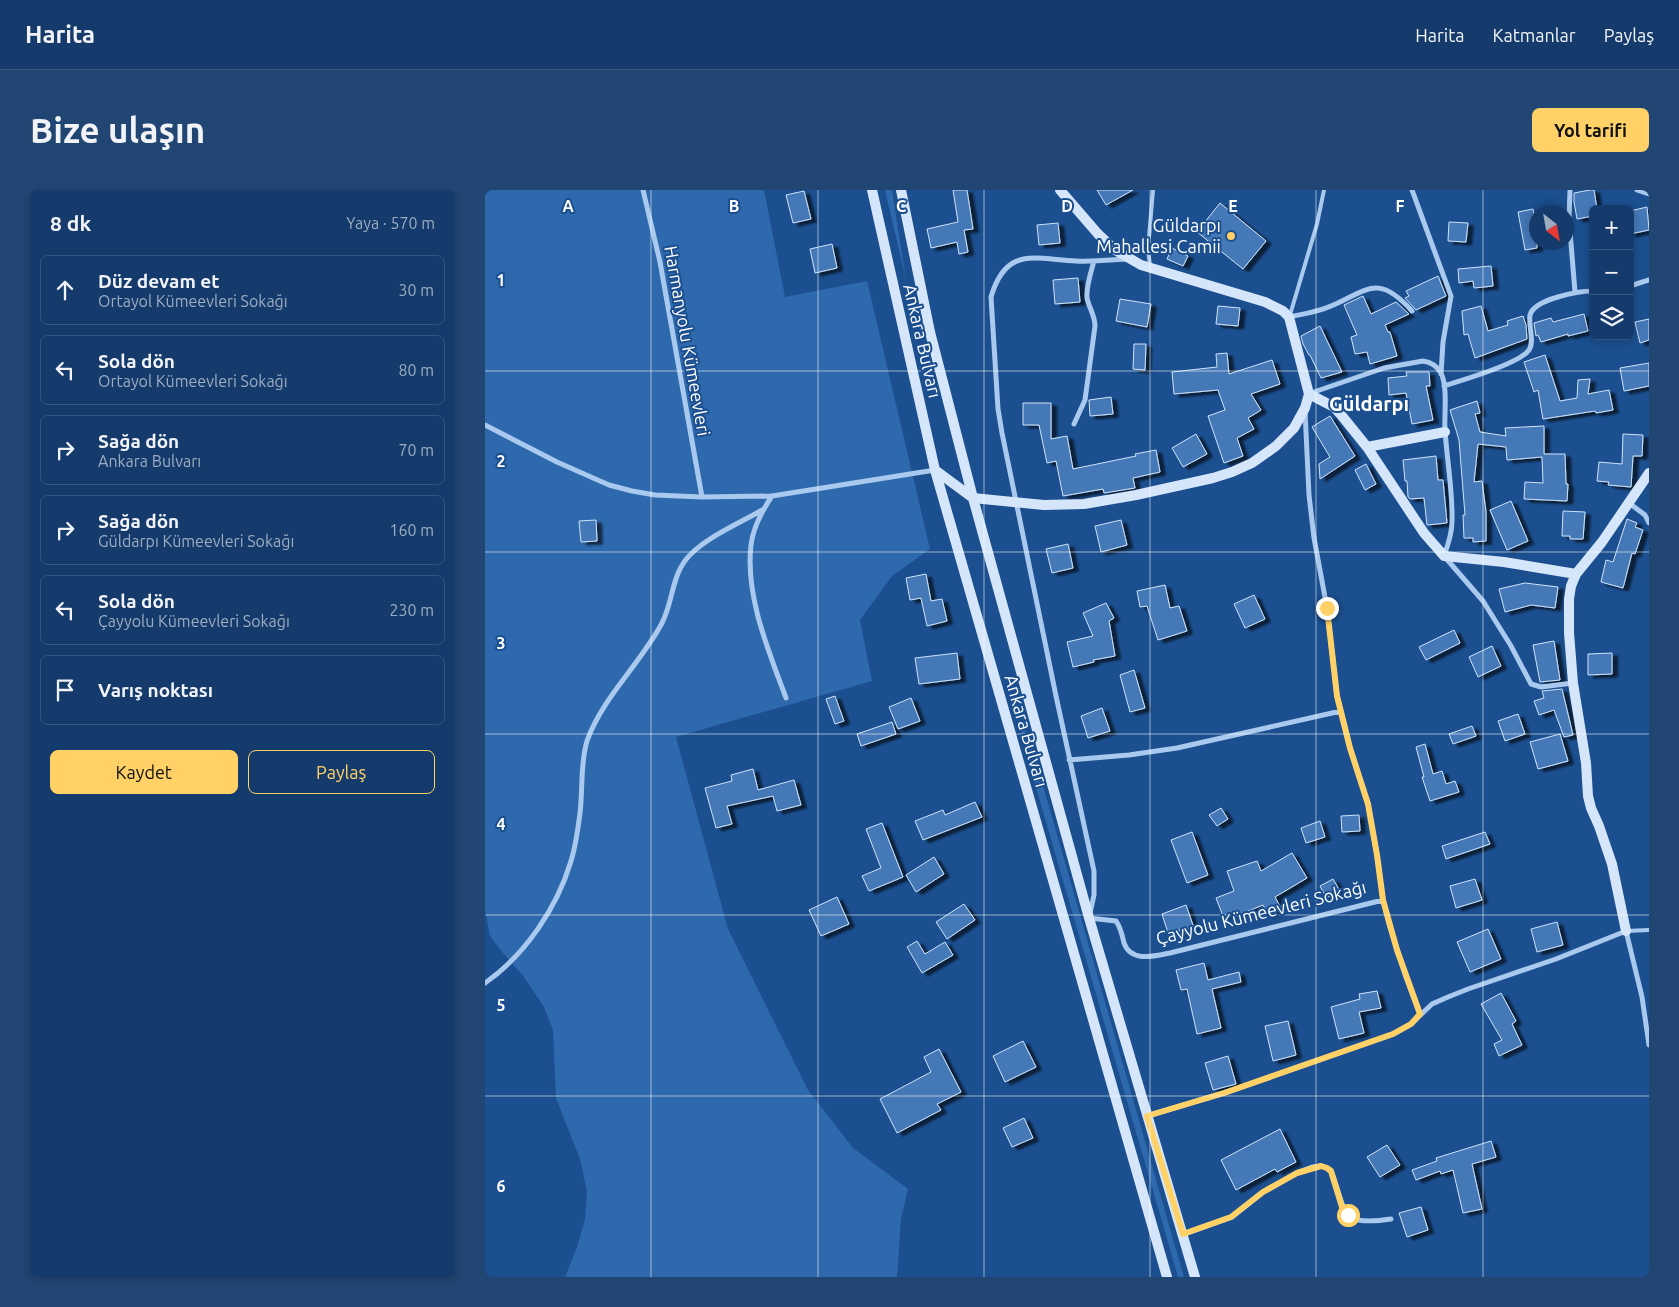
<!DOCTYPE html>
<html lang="tr">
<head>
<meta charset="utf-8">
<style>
	body { margin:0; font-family:Ubuntu,sans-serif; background:#214673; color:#f1f3f6 }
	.controls { position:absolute; right:15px; top:15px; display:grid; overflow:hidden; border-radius:8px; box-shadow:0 2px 8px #0003 }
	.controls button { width:45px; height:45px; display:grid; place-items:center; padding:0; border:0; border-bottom:1px solid #33557e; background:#143b6b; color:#f1f3f6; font:25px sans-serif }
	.compass { position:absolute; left:1044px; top:15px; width:45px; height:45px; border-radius:50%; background:#143b6b; box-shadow:0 2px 8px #0003; rotate:149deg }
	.stop { position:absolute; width:15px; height:15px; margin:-11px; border:4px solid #ffd166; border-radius:50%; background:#fff }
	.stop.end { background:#ffd166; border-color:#fff; box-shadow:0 1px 5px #0008 }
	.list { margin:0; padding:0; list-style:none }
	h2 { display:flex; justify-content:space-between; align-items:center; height:65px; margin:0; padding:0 20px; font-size:21px }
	h2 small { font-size:16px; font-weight:400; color:#9dadc1 }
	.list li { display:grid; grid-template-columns:32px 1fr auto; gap:15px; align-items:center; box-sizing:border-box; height:70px; margin:0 10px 10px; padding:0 10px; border:1px solid #33557e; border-radius:8px }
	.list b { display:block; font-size:19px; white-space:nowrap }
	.list p { margin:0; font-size:16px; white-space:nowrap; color:#9dadc1 }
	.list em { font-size:16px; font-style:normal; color:#9dadc1 }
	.actions { display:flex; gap:10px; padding:15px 20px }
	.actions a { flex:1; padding:11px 0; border:1px solid #ffd166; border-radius:8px; text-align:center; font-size:18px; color:#ffd166 }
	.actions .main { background:#ffd166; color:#111 }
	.icon { flex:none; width:28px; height:28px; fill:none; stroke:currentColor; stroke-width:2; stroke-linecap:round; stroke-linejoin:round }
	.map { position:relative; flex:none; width:1164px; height:1087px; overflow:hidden; border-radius:8px }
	header { display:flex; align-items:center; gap:30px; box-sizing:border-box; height:70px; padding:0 25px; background:#143b6b; border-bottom:1px solid #33557e }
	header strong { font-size:24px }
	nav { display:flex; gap:28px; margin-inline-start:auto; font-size:18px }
	.intro { display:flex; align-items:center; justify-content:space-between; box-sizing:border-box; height:120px; padding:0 30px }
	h1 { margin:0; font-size:35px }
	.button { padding:12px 22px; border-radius:8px; background:#ffd166; color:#111; font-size:18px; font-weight:700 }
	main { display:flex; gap:30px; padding:0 30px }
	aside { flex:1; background:#143b6b; border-radius:8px; box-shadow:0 2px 8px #0003 }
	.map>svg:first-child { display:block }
	.green { fill:#2e69ad }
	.building { fill:#4478b7; stroke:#cfe3fa; filter:url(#shadow) }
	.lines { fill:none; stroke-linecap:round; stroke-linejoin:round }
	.lane { stroke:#a9c9ee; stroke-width:4 }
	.street { stroke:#a9c9ee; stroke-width:5 }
	.secondary { stroke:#d6e6fa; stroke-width:10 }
	.route { stroke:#ffd166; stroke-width:6 }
	.grid { fill:none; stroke:#fff; stroke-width:1; stroke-opacity:0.55 }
	.poi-dot { fill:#ffd166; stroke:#1b4f8f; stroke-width:2 }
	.labels { text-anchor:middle; stroke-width:4; stroke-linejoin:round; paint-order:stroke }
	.poi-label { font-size:18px; fill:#fff; stroke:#1b4f8f; text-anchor:end }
	.street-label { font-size:18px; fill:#fff; stroke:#1b4f8f }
	.quarter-label { font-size:20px; font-weight:bold; fill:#fff; stroke:#1b4f8f }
	.grid-label { font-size:16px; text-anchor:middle; font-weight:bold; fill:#fff; stroke:#1b4f8f; stroke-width:4; stroke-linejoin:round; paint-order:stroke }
</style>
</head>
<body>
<header>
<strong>Harita</strong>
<nav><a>Harita</a><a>Katmanlar</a><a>Paylaş</a></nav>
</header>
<div class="intro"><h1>Bize ulaşın</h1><a class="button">Yol tarifi</a></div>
<main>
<aside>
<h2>8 dk<small>Yaya · 570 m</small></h2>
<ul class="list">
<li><svg class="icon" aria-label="ahead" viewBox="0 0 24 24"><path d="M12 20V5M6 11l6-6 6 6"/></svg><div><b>Düz devam et</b><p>Ortayol Kümeevleri Sokağı</p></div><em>30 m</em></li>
<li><svg class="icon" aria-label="left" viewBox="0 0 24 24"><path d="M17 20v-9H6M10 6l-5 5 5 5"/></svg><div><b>Sola dön</b><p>Ortayol Kümeevleri Sokağı</p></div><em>80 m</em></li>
<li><svg class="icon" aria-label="right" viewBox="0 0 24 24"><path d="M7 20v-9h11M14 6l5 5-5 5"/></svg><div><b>Sağa dön</b><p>Ankara Bulvarı</p></div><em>70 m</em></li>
<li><svg class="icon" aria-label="right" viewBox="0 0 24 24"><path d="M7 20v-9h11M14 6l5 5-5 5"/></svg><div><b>Sağa dön</b><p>Güldarpı Kümeevleri Sokağı</p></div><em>160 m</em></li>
<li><svg class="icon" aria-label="left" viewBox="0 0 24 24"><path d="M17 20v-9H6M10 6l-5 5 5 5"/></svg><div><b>Sola dön</b><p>Çayyolu Kümeevleri Sokağı</p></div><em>230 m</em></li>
<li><svg class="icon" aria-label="arrive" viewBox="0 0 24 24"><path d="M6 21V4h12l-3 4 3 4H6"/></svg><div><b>Varış noktası</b></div></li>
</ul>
<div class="actions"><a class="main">Kaydet</a><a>Paylaş</a></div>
</aside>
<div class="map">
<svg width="1164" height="1087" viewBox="0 0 1164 1087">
	<defs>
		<filter id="shadow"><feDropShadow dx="5.5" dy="3" stdDeviation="1" flood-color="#0009"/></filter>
	</defs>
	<rect width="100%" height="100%" fill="#1b4f8f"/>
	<path class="green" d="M0 0H279L300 107 382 91 445 359 407 386 375 430 387 491 191 547 243 739 323 900 368 958 423 999 416 1029 412 1087H80L92 1057 100 1029 102 1001 95 969 71 908 68 840 59 817 39 787 18 763 5 746 0 719Z
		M400 0H407L421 90 403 13Z
		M533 527 546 554 699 1087H693L539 556Z"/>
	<path class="building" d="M468 0H482L488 39 479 40 483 62 474 64 472 52 446 58 442 39 473 32Z
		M612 0H648L621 15Z
		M1105 0H1109L1112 19H1108V26L1092 29 1089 12V3Z
		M319 1 326 29 308 33 301 5Z
		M735 13 781 51 758 79 712 42Z
		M1162 17 1164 40 1145 44V21Z
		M1048 19 1052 37V58L1040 60 1033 22Z
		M964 32 983 33 981 52 963 51Z
		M573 33 575 53 554 55 552 35Z
		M347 54 352 78 330 83 325 59Z
		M687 58 703 66 698 76 682 69Z
		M1006 76 1008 96 989 98 988 91 974 93 973 79Z
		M953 86 961 106 931 120 920 108 924 106 921 101Z
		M593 88 595 112 570 114 568 90Z
		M878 106 886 124 911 112 924 124 900 135 903 142H905L912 166 885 174 882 162 870 164 866 147 872 145 859 115Z
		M635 109 666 114 662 137 631 131Z
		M733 116 755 118 753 136 731 134Z
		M996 116 1003 141 1023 135 1022 131 1038 126 1041 135 1042 149 990 168 983 144 979 145 977 121Z
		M1099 124 1103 141 1083 146V144L1056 152 1053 145 1051 146 1049 133 1066 128 1068 132Z
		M1164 129V150L1155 153 1150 132Z
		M835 136 857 182 836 188 825 165H824L818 154 816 146Z
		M649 154H661L660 180 648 179Z
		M742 163 744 184 787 170 795 194 766 204 776 220 763 228 769 239 752 248 758 266 739 273 723 226 740 220 733 200 689 204 687 182 732 177 731 164Z
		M1060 165 1075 211 1092 208 1093 190 1105 189 1103 204 1124 200 1128 220 1111 223 1110 221 1058 229 1053 200 1049 202 1039 172Z
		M1164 173V196L1139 201 1135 178Z
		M921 182H944L945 196H941L948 230 927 234 921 203 904 205 903 188 922 186Z
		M626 207 628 224 605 226 604 210Z
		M992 211 995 223 990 224 995 242 1021 246 1020 238 1059 236V264H1080L1081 294H1083L1082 311 1039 309 1040 292 1058 293 1057 267 1022 270 1021 257 993 254 989 292 997 291 1001 322V351L988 352V348H979L978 325H980L974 250 965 220Z
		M538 213H566V249L582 246 588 279 651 266 650 264 671 260 675 282 648 288 650 298 619 303 618 299 578 306 571 271 562 273 554 235H538Z
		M845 226 870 266 835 289 834 274 845 267 827 237Z
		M711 244 722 264 698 277 687 258Z
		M1138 244 1158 245 1157 266H1148L1146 297 1123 295 1124 292 1112 291 1114 272 1137 274Z
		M951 266 953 290H958L962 333 942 335 939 308 925 309 923 307 922 291H920L918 270Z
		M881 274 891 294 880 300 870 280Z
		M1026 311 1043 351 1022 360 1005 320Z
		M1078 321 1100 322 1098 349H1085V346H1077Z
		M1142 329 1152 333 1150 337 1158 340 1150 364 1147 363 1138 398 1116 392 1121 370 1128 372Z
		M111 330 112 351 96 352 94 331Z
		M636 330 642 355 616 362 610 336Z
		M583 354 588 378 567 383 561 359Z
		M441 384 446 411 457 409 462 431 442 436 436 408 425 410 421 388Z
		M1040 393 1073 397 1070 418 1046 415 1020 422 1014 399Z
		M680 395 685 418 694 416 702 441 673 450 662 416 655 417 652 401Z
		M769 405 780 429 760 438 749 414Z
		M621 413 629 428 624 431 630 466 608 470 609 472 588 477 582 452 608 446 598 423Z
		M969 440 975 453 941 470 934 457Z
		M1069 451 1075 490 1055 492 1048 455Z
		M1007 456 1016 476 993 487 984 467Z
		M472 463 475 489 434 494 430 468Z
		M1127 463V484L1103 485V464Z
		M649 480 660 518 645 522 635 485Z
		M1077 499 1088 545 1079 547 1069 520 1054 525 1049 511 1059 508 1057 501Z
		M350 506 359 531 350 534 341 509Z
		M426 508 435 531 413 539 404 517Z
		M617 518 625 541 603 548 596 526Z
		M1033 524 1040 544 1020 551 1013 531Z
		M407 532 411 544 376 556 372 544Z
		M987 536 991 546 968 554 964 544Z
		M1075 544 1083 571 1053 579 1045 552Z
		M940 554 948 584 957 581 961 594 970 591 974 602 945 611 937 587H939L931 557Z
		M268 579 273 600 309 590 316 615 292 621 288 606 242 616 247 634 231 638 220 598 247 591 246 585Z
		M490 612 497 627 438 650 430 631 458 620 460 625Z
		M736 618 743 629 732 636 724 625Z
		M874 625 875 641 857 642 856 626Z
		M835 631 840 647 821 653 816 638Z
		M397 633 418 687 384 701 377 686 396 678 381 639Z
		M707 642 723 685 702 693 686 650Z
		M1000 642 1005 654 961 669 957 656Z
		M807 663 822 688 790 707 796 718 783 725 778 715 751 726 749 722 738 726 731 708 749 701 742 681 772 671 776 681Z
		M449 667 459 684 431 702 421 685Z
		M848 689 855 701 841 708 835 696Z
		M990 689 997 710 971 718 965 696Z
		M352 707 364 734 336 746 324 720Z
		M479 714 490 730 462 749 451 732Z
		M701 715 709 738 695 743 694 739 683 743 677 724Z
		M1072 732 1078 755 1052 762 1046 739Z
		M1003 739 1016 769 985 782 972 752Z
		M432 751 440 764 460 752 468 765 437 783 422 757Z
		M719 773 723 790 754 782 756 792 727 799 736 838 712 844 702 799 696 800 691 780Z
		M892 801 896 818 874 822 879 843 854 849 846 817 875 809 874 804Z
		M1016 803 1031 831 1027 834 1037 855 1014 866 1009 854 1017 850 996 814Z
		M803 831 811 865 788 871 780 836Z
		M538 851 551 877 520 892 508 866Z
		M454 859 476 902 452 914 456 920 412 943 395 909 446 882 439 867Z
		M743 866 751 894 728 900 720 873Z
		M539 928 548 948 527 957 518 938Z
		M795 939 811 972 792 982 790 979 751 1000 736 970Z
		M1006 951 1011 967 987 974 997 1019 978 1023 968 980 956 984 955 981 931 990 927 980 952 971 951 968Z
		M902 955 915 975 895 987 882 967Z
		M936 1017 943 1040 922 1047 914 1023Z"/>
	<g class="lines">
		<path class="lane" d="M665 76 663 59 668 0
			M805 125 832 34 839 0
			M1141 741 1164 740"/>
		<path class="street" d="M158 0 175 72 217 307
			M927 0 966 106 958 152 956 184
			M1085 0 1084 29 1090 102
			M1152 0 1164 4
			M641 69C625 70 607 72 591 71 549 69 521 56 506 107L513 219 517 243 571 506 609 681V705L604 728 631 731C636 738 637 745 639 753 646 773 670 766 685 763L898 710
			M1145 96 1164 90
			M804 127C818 124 833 122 846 116 883 100 893 83 927 121
			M959 196C977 190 1034 174 1044 160 1050 151 1043 136 1045 125 1049 109 1094 101 1108 101
			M826 203 899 178 938 171C945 172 952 176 956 183 963 197 959 225 960 240 962 271 968 302 967 332 967 343 963 355 959 366L998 411 1026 456 1046 494 1056 497 1088 493
			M820 221 824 305 829 348 842 418 852 506 865 558 883 614 892 665 898 710 904 734 921 787 935 824
			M589 234 600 210 610 136C610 125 604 118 602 108 601 96 606 82 609 71
			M0 235 72 272 124 295 147 301 170 305 217 307 287 306 450 280
			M287 306C277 321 268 337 266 355 260 406 284 462 301 508
			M1144 313 1160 325 1164 333
			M584 570 644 565 692 558 856 521
			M0 793C40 765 72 718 86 671 91 655 93 639 95 623 98 599 95 574 102 551 117 508 156 473 177 433 189 410 186 383 206 364 224 346 255 333 277 320
			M662 926 739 903 908 844 926 834 947 814 963 807 983 799 1071 769 1141 741 1157 807 1164 855
			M697 1045 747 1027 778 1002 812 983 827 977 836 976 842 978 846 981C862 1022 853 1037 906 1029"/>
		<path class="secondary" d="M387 0 450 280 682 1087
			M416 0 445 142 488 308 604 728 710 1087
			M824 204 849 217 857 226 882 257 939 343 959 366 1019 372 1091 384
			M882 257 960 242
			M450 280 488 308
			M488 308 559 315 599 314 651 305 728 288 747 282 767 273 791 256 809 238 820 218 824 204 804 127 798 121 780 112 656 75 630 60 613 44 575 0
			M1141 741 1127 674 1114 636 1106 618 1103 606 1101 573 1088 493 1084 443V409L1086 396 1091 384 1117 352 1164 283"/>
	</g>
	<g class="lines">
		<path class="route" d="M842 418 852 506 865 558 883 614 892 665 898 710 912 760 935 824 926 834 908 844 739 903 662 926 698 1044 746 1027 778 1002 812 983 836 976 842 978 846 981 858 1020 863 1025"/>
	</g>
	<path class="grid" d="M166 0V1087M333 0V1087M499 0V1087M665 0V1087M831 0V1087M998 0V1087M0 181H1164M0 362H1164M0 544H1164M0 725H1164M0 906H1164"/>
	<circle class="poi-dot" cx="746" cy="46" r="5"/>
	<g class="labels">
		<g class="poi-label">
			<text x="736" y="42">Güldarpı<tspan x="736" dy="21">Mahallesi Camii</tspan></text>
		</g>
		<g class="street-label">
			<text transform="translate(202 151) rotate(80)" y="6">Harmanyolu Kümeevleri</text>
			<text transform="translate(437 151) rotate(77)" y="6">Ankara Bulvarı</text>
			<text transform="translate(541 541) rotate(74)" y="6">Ankara Bulvarı</text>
			<text transform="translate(776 723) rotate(-14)" y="6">Çayyolu Kümeevleri Sokağı</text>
		</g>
		<g class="quarter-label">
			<text x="884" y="221">Güldarpı</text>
		</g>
	</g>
	<g class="grid-label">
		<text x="83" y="22">A</text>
		<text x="249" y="22">B</text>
		<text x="416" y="22">C</text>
		<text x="582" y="22">D</text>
		<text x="748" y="22">E</text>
		<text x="915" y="22">F</text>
		<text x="16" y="96">1</text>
		<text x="16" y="277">2</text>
		<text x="16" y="459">3</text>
		<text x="16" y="640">4</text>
		<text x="16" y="821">5</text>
		<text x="16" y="1002">6</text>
	</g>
</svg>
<div class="controls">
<button>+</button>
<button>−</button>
<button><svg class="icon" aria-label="layers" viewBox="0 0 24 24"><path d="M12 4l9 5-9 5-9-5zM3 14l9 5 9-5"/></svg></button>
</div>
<svg class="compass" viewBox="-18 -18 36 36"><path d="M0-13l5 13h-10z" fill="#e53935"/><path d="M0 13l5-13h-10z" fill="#9dadc1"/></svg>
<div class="stop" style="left:863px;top:1025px"></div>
<div class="stop end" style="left:842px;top:418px"></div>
</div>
</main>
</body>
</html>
